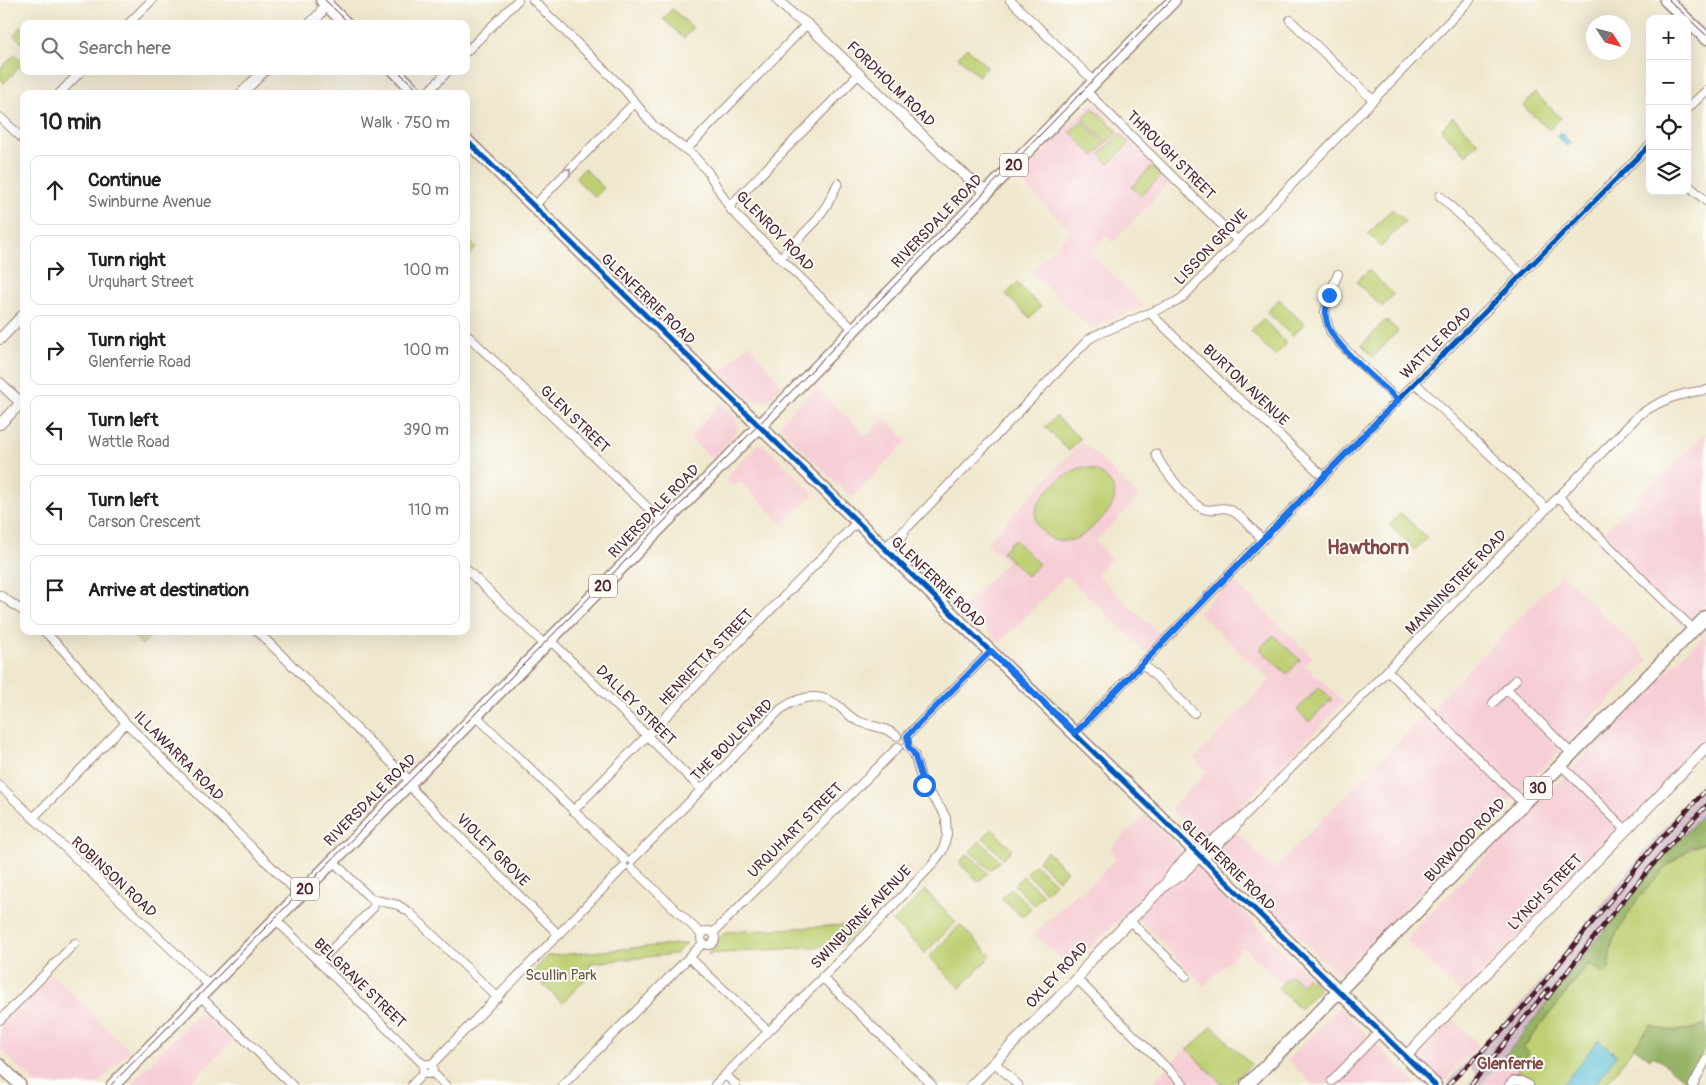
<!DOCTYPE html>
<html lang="en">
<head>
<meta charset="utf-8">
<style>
	body { margin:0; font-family:Pangolin,sans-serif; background:#f2f2f2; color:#202124 }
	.controls { position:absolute; right:15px; top:15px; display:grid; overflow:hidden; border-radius:10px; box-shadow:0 5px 20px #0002 }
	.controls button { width:45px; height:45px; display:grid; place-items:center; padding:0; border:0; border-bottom:1px solid #e0e0e0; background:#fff; color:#202124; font:25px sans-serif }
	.compass { position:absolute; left:1586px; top:15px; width:45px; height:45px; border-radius:50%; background:#fff; box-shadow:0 5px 20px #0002; rotate:126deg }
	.stop { position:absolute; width:15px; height:15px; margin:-11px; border:4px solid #1a73e8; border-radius:50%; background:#fff }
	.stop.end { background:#1a73e8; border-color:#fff; box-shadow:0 1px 5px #0008 }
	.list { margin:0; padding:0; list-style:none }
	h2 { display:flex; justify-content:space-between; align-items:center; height:65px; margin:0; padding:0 20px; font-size:21px }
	h2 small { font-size:16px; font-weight:400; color:#757577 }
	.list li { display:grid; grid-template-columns:32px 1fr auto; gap:15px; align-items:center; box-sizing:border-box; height:70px; margin:0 10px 10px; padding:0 10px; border:1px solid #e0e0e0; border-radius:10px }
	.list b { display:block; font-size:19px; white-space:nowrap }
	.list p { margin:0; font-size:16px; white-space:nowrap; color:#757577 }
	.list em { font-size:16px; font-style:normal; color:#757577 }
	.icon { flex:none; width:28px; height:28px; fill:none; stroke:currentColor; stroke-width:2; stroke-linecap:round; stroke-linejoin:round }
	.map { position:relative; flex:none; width:1706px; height:1085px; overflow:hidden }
	.search { position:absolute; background:#fff; box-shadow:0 5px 20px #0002; left:20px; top:20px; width:450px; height:55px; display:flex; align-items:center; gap:12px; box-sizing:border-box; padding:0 18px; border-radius:10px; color:#757577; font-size:19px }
	.panel { position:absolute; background:#fff; box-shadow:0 5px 20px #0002; left:20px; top:90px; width:450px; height:545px; border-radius:10px }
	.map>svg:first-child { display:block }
	.built { fill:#f6cfd6 }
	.industrial { fill:#d1bdc9 }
	.green { fill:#bed073; stroke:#84784f }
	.forest { fill:#96b265; stroke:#706848 }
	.water { fill:#56bed4; stroke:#506e80 }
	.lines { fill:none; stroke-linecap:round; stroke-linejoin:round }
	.minor-casing { stroke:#9d847c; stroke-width:10 }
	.tertiary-casing { stroke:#9d847c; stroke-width:12 }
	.secondary-casing { stroke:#9d847c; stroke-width:14 }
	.primary-casing { stroke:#9d847c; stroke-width:15 }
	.minor { stroke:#fff; stroke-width:8 }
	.tertiary { stroke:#fff; stroke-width:10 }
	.secondary { stroke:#fff; stroke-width:11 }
	.primary { stroke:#fff; stroke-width:12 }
	.tram { stroke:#4a1f2b; stroke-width:1 }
	.rail-casing { stroke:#4a1f2b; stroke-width:4.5 }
	.rail { stroke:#fdfcf7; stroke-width:2.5; stroke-dasharray:8; stroke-linecap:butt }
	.cycleway-casing { stroke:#fdfcf7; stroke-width:8 }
	.cycleway { stroke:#0057b8; stroke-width:5 }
	.oneway { stroke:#ae9aa0 }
	.route { stroke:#1a73e8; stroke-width:6 }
	.labels { text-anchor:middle; stroke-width:4; stroke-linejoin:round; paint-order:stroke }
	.shield { fill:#fdfcf7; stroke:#806168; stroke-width:1 }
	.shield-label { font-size:14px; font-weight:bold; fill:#4a1f2b }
	.street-label { font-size:15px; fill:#4a1f2b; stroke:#fdfcf7 }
	.park-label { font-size:15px; fill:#6d5441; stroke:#fdfcf7 }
	.neighbourhood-label { font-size:16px; font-weight:bold; fill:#814846; stroke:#fdfcf7 }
	.district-label { font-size:20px; font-weight:bold; fill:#814846; stroke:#fdfcf7 }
</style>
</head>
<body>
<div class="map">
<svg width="1706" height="1085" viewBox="0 0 1706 1085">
	<rect width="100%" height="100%" fill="#fdfcf7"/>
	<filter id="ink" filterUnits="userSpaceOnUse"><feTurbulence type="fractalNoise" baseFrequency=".02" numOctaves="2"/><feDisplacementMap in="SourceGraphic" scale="10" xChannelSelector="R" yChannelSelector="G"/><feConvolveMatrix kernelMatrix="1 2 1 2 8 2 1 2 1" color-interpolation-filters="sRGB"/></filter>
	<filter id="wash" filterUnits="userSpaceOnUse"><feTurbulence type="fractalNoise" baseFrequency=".0096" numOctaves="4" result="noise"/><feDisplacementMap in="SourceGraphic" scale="20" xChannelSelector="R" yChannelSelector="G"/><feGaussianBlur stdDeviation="1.12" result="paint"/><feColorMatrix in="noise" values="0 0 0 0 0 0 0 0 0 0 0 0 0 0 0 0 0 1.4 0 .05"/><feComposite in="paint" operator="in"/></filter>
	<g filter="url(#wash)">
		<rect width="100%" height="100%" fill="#f0e8ce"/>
		<path class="built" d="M1092 102 1172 181 1113 242 1106 236 1090 253 1144 306 1090 328 1031 272 1071 231 1018 179Z
			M749 344 782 385 766 402 753 401 721 372Z
			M816 387 866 436 885 417 907 441 852 498 781 429V422Z
			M721 403 736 418 738 428 734 436 712 459 689 437Z
			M1706 432V603L1683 627 1595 541 1659 475 1662 477Z
			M1081 442 1083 445 1088 446 1139 497 1095 542 1112 559 1096 574 1162 636 1146 652 1066 575 1000 643 964 607 1007 562 987 543Z
			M758 445H764L814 494 783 524 740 482 734 487 725 478Z
			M1562 574 1649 660 1340 973H1336L1170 809 1207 772 1194 759 1270 680 1198 613 1231 579 1313 657 1305 665 1344 702 1230 818 1237 832 1274 869Z
			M1706 632V742L1461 994 1405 939Z
			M1145 815 1309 976 1292 994 1243 947 1204 986 1129 909 1070 968 1035 934 1078 891 1081 894 1116 858 1113 855 1114 854 1110 849Z
			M52 974 130 1051 96 1085H37L0 1049V1028Z
			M1339 1007 1417 1085H1334L1329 1081 1325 1085H1313L1288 1060Z
			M201 1011 232 1042 188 1085H129Z
			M1454 1020 1479 1045 1443 1082 1418 1057Z
			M1187 1046 1226 1085H1151Z
			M1504 1058 1538 1085H1482Z"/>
		<path class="industrial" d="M1706 784V811L1650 872 1525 1033 1482 1084 1468 1085 1477 1075 1469 1067 1452 1084 1448 1081 1530 995 1652 842Z"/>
		<path class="green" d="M672 9 693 28 684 38 663 19Z
			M22 26 24 27V45L14 35Z
			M967 48 987 67 978 76 958 57Z
			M15 54 24 63 4 83 0 78V69Z
			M1535 93 1561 118 1549 130 1523 106Z
			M1093 108 1118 132 1107 143 1082 119Z
			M1453 117 1478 143 1466 155 1441 130Z
			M1081 121 1105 144 1094 156 1070 132Z
			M1120 134 1129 143 1109 164 1100 154Z
			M1152 166 1161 176 1141 196 1132 187Z
			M584 168 604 188 595 197 575 178Z
			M1392 209 1405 221 1381 247 1368 234Z
			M466 237 476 248 467 257 466 256Z
			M1369 270 1394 295 1382 307 1356 282Z
			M1017 283 1041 307 1030 318 1006 295Z
			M1279 299 1304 324 1292 336 1267 312Z
			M1263 319 1287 344 1275 356 1250 331Z
			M1386 320 1398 331 1373 357 1362 345Z
			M1056 416 1080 439 1069 451 1045 427Z
			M1083 467C1100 469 1120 484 1113 503 1111 510 1104 516 1099 521 1085 535 1073 545 1053 539 1047 537 1042 532 1039 527 1024 503 1063 473 1083 467Z
			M1401 513 1427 538 1414 550 1389 525Z
			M1014 539 1039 564 1027 576 1002 552Z
			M129 631H147L151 636 142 645Z
			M1273 635 1300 660 1287 674 1260 649Z
			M1319 687 1332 699 1309 722 1297 710Z
			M992 829 1012 849 1003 858 983 838Z
			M980 841 1000 861 990 870 970 851Z
			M1706 843V1025C1688 1031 1668 1033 1651 1026L1605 1085H1538L1516 1068 1528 1053 1523 1048 1590 963 1609 968C1609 960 1609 952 1612 945 1622 912 1672 850 1706 843Z
			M1047 851 1067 871 1058 880 1038 861Z
			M968 854 988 873 979 882 959 863Z
			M1035 864 1055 883 1046 892 1026 873Z
			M1023 876 1043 895 1034 905 1014 885Z
			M1011 888 1031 908 1022 917 1002 898Z
			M925 890 956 922 925 953 893 922Z
			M863 924 842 945 708 954 725 932Z
			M960 925 991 956 960 988 929 957Z
			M687 943 675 954 591 963 588 976 562 1003 531 973 548 956Z
			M1289 976 1291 978 1293 976 1301 985 1308 977 1320 989 1300 1009 1278 988Z
			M1212 1026 1229 1042 1228 1044 1231 1047 1232 1046 1251 1064 1230 1085H1223L1188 1050Z"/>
		<path class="forest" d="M1706 811V843L1691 847 1671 862 1637 900 1616 934 1611 945 1609 968 1604 974 1589 963 1523 1048 1529 1052 1516 1068 1504 1058 1650 872Z
			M1651 1025C1668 1034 1688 1031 1706 1025V1047L1686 1081 1653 1055 1650 1059 1634 1047Z"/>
		<path class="water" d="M1560 132 1571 143 1567 147 1556 136Z
			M1598 1040 1617 1055 1594 1085H1563Z"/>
	</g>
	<g filter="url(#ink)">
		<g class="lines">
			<g class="minor-casing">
				<path id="minor" d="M533 0 624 89 653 125 693 155 708 172 731 210 854 330
					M1010 0 1095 82
					M1290 20 1373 100
					M128 24 152 0
					M466 52 518 0
					M1086 91 1237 240
					M59 94 81 71
					M426 94 448 71
					M1687 109 1706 91
					M0 117 24 140
					M687 149 807 24
					M1687 184 1706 201
					M1440 196 1522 274
					M534 206 635 102
					M729 207 859 74
					M780 258 816 221 828 203 838 183
					M1338 274 1329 295 1325 312 1328 325 1331 333 1342 346 1398 400
					M1150 313 1231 392 1255 412 1324 477
					M466 334 665 524
					M1415 383 1547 509
					M1156 454C1161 467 1191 505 1204 509 1213 512 1222 505 1231 510 1243 517 1253 530 1263 540
					M1559 497 1693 629
					M885 547 909 526 1089 339 1096 335 1176 302 1183 297 1470 0
					M889 551 904 534
					M466 569 545 645
					M0 595 24 612
					M44 631 64 651 126 723 300 895
					M257 631 409 780 414 791 559 935
					M550 640 701 789
					M1142 663 1194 713
					M1388 671 1523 803
					M1507 689 1572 754
					M1493 703 1516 679
					M476 716 625 860
					M1075 733 1398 400 1650 145
					M907 736 991 651
					M1561 765 1626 830
					M0 786 210 986
					M573 811 858 521
					M33 818 126 723
					M1197 853 1228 827 1239 820
					M1203 858 1232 832 1241 819 1639 415C1663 399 1677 394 1706 390
					M632 860 781 709C798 697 817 692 836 704 843 709 849 717 858 721 871 727 885 726 897 736
					M333 861 371 899 398 905 409 912 498 998
					M632 868 702 935
					M275 919 424 1065
					M1130 921 1186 976
					M701 938a7 7 0 1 1 14 0a7 7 0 1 1-14 0Z
					M713 933 898 747
					M689 957 768 1031
					M319 962 373 908 375 901
					M822 977 932 1085
					M1077 979 1184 1085
					M200 996 292 1085
					M0 1020 75 943
					M994 1062 1018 1085
					M423 1069a5 5 0 1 1 10 0a5 5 0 1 1-10 0Z
					M431 1065 624 867
					M432 1072 445 1085
					M726 1075 736 1085
					M1332 1081 1380 1031
					M412 1085 424 1072
					M563 1085 703 943
					M715 1085 866 934 932 865 943 850 947 835 946 818 942 810 923 785 914 754 907 746
					M1509 1085 1513 1081H1521L1529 1085
					M1693 1085 1706 1060"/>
			</g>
			<g class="tertiary-casing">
				<path id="tertiary" d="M778 0 793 15 807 24 953 165 987 193
					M310 24 319 15 328 0
					M241 94 264 71
					M0 339 24 314
					M0 383 21 403 0 424
					M1167 882 1175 870 1195 850
					M1406 1056 1706 748
					M972 1085 1077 979 1092 959 1165 885 1181 875 1200 855"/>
			</g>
			<g class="secondary-casing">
				<path id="secondary" d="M0 1065 20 1085"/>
			</g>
			<g class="primary-casing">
				<path id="primary" d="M322 0 346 24
					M1666 0 1686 19
					M1687 20 1706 38
					M395 71 418 94
					M466 140 1435 1085
					M113 1085 752 434 1174 0
					M1247 1085 1706 617"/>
			</g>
			<use href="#minor" class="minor"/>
			<use href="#tertiary" class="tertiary"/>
			<use href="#secondary" class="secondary"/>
			<use href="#primary" class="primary"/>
			<path class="tram" d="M325 0 350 24
				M1669 0 1706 35
				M398 71 422 94
				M466 137 1438 1085
				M111 1085 780 403 1171 0"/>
			<g class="rail-casing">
				<path id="rail" d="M1547 998C1598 932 1648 866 1706 806
					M1448 1085 1501 1032 1537 991 1652 848 1706 790
					M1471 1085 1548 989"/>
			</g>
			<use href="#rail" class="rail"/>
			<g class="cycleway-casing">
				<path id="cycleway" d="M466 140 1435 1085
					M1075 733 1398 400 1650 145"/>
			</g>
			<use href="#cycleway" class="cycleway"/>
		</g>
		<defs><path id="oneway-chevron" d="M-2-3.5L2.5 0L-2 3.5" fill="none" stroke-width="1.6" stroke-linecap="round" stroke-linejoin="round" transform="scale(1.25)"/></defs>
		<use class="oneway" href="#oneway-chevron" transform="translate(568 171) rotate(-46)"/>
	</g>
	<g class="lines" filter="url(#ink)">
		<path class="route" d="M924 785 914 754 908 746 909 742 907 736 991 651 1075 733 1398 400C1380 383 1336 347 1328 326 1324 315 1326 306 1329 295"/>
	</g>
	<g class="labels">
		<g class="shield">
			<rect x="1000" y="153.5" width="28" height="23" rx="4"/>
			<rect x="589" y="574.5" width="28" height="23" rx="4"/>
			<rect x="1524" y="776.5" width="28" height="23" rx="4"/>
			<rect x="291" y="877.5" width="28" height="23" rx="4"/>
		</g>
		<g class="shield-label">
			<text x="1014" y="170">20</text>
			<text x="603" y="591">20</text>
			<text x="1538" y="793">30</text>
			<text x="305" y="894">20</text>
		</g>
		<g class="street-label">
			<text transform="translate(891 84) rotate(44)" y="5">FORDHOLM ROAD</text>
			<text transform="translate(1171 155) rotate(45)" y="5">THROUGH STREET</text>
			<text transform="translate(937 221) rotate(-46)" y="5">RIVERSDALE ROAD</text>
			<text transform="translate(775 231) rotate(46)" y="5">GLENROY ROAD</text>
			<text transform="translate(1211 247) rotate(-46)" y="5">LISSON GROVE</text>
			<text transform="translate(648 299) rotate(44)" y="5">GLENFERRIE ROAD</text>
			<text transform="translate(1436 343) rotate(-45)" y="5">WATTLE ROAD</text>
			<text transform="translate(1246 385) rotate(43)" y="5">BURTON AVENUE</text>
			<text transform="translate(575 419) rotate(44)" y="5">GLEN STREET</text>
			<text transform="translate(654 511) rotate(-46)" y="5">RIVERSDALE ROAD</text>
			<text transform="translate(938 582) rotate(44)" y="5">GLENFERRIE ROAD</text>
			<text transform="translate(1456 582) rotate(-46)" y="5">MANNINGTREE ROAD</text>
			<text transform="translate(706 657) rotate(-46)" y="5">HENRIETTA STREET</text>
			<text transform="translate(636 705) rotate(45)" y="5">DALLEY STREET</text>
			<text transform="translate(732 740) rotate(-45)" y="5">THE BOULEVARD</text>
			<text transform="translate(179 756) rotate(45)" y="5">ILLAWARRA ROAD</text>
			<text transform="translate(370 800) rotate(-45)" y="5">RIVERSDALE ROAD</text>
			<text transform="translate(795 830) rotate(-45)" y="5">URQUHART STREET</text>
			<text transform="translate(1465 840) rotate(-46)" y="5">BURWOOD ROAD</text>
			<text transform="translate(493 850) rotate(45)" y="5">VIOLET GROVE</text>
			<text transform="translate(1228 865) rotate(44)" y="5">GLENFERRIE ROAD</text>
			<text transform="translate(114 877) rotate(43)" y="5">ROBINSON ROAD</text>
			<text transform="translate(1545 892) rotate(-46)" y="5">LYNCH STREET</text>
			<text transform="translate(861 917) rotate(-46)" y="5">SWINBURNE AVENUE</text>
			<text transform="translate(1057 975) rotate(-47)" y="5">OXLEY ROAD</text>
			<text transform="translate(360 983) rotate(44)" y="5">BELGRAVE STREET</text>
		</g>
		<g class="park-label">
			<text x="561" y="980">Scullin Park</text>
		</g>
		<g class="neighbourhood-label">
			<text x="1510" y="1069">Glenferrie</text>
		</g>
		<g class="district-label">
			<text x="1368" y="554">Hawthorn</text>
		</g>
	</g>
</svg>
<div class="controls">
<button>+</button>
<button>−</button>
<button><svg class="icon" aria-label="locate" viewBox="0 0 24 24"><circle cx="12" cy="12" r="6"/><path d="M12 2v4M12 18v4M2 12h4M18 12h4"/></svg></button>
<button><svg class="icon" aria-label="layers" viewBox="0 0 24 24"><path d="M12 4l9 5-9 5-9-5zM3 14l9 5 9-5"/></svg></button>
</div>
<svg class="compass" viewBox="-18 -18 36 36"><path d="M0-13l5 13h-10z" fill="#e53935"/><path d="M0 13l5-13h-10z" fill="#757577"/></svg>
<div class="stop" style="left:924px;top:785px"></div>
<div class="stop end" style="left:1329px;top:295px"></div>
<div class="search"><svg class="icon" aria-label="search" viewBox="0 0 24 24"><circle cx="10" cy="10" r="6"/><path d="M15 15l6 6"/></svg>Search here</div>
<section class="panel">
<h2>10 min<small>Walk · 750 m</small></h2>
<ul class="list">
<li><svg class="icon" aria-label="ahead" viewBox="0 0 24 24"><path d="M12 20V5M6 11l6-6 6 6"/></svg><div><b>Continue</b><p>Swinburne Avenue</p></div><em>50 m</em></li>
<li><svg class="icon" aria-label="right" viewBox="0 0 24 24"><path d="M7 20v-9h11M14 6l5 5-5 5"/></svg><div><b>Turn right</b><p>Urquhart Street</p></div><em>100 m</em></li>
<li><svg class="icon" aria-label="right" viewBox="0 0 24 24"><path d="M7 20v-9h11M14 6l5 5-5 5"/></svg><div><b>Turn right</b><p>Glenferrie Road</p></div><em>100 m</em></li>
<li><svg class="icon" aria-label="left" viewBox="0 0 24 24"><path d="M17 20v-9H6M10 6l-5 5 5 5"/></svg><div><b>Turn left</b><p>Wattle Road</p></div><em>390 m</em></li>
<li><svg class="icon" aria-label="left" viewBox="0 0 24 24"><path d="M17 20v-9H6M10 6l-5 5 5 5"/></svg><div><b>Turn left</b><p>Carson Crescent</p></div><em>110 m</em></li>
<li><svg class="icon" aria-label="arrive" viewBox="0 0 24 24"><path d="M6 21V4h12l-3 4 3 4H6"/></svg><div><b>Arrive at destination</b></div></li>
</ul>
</section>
</div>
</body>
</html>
